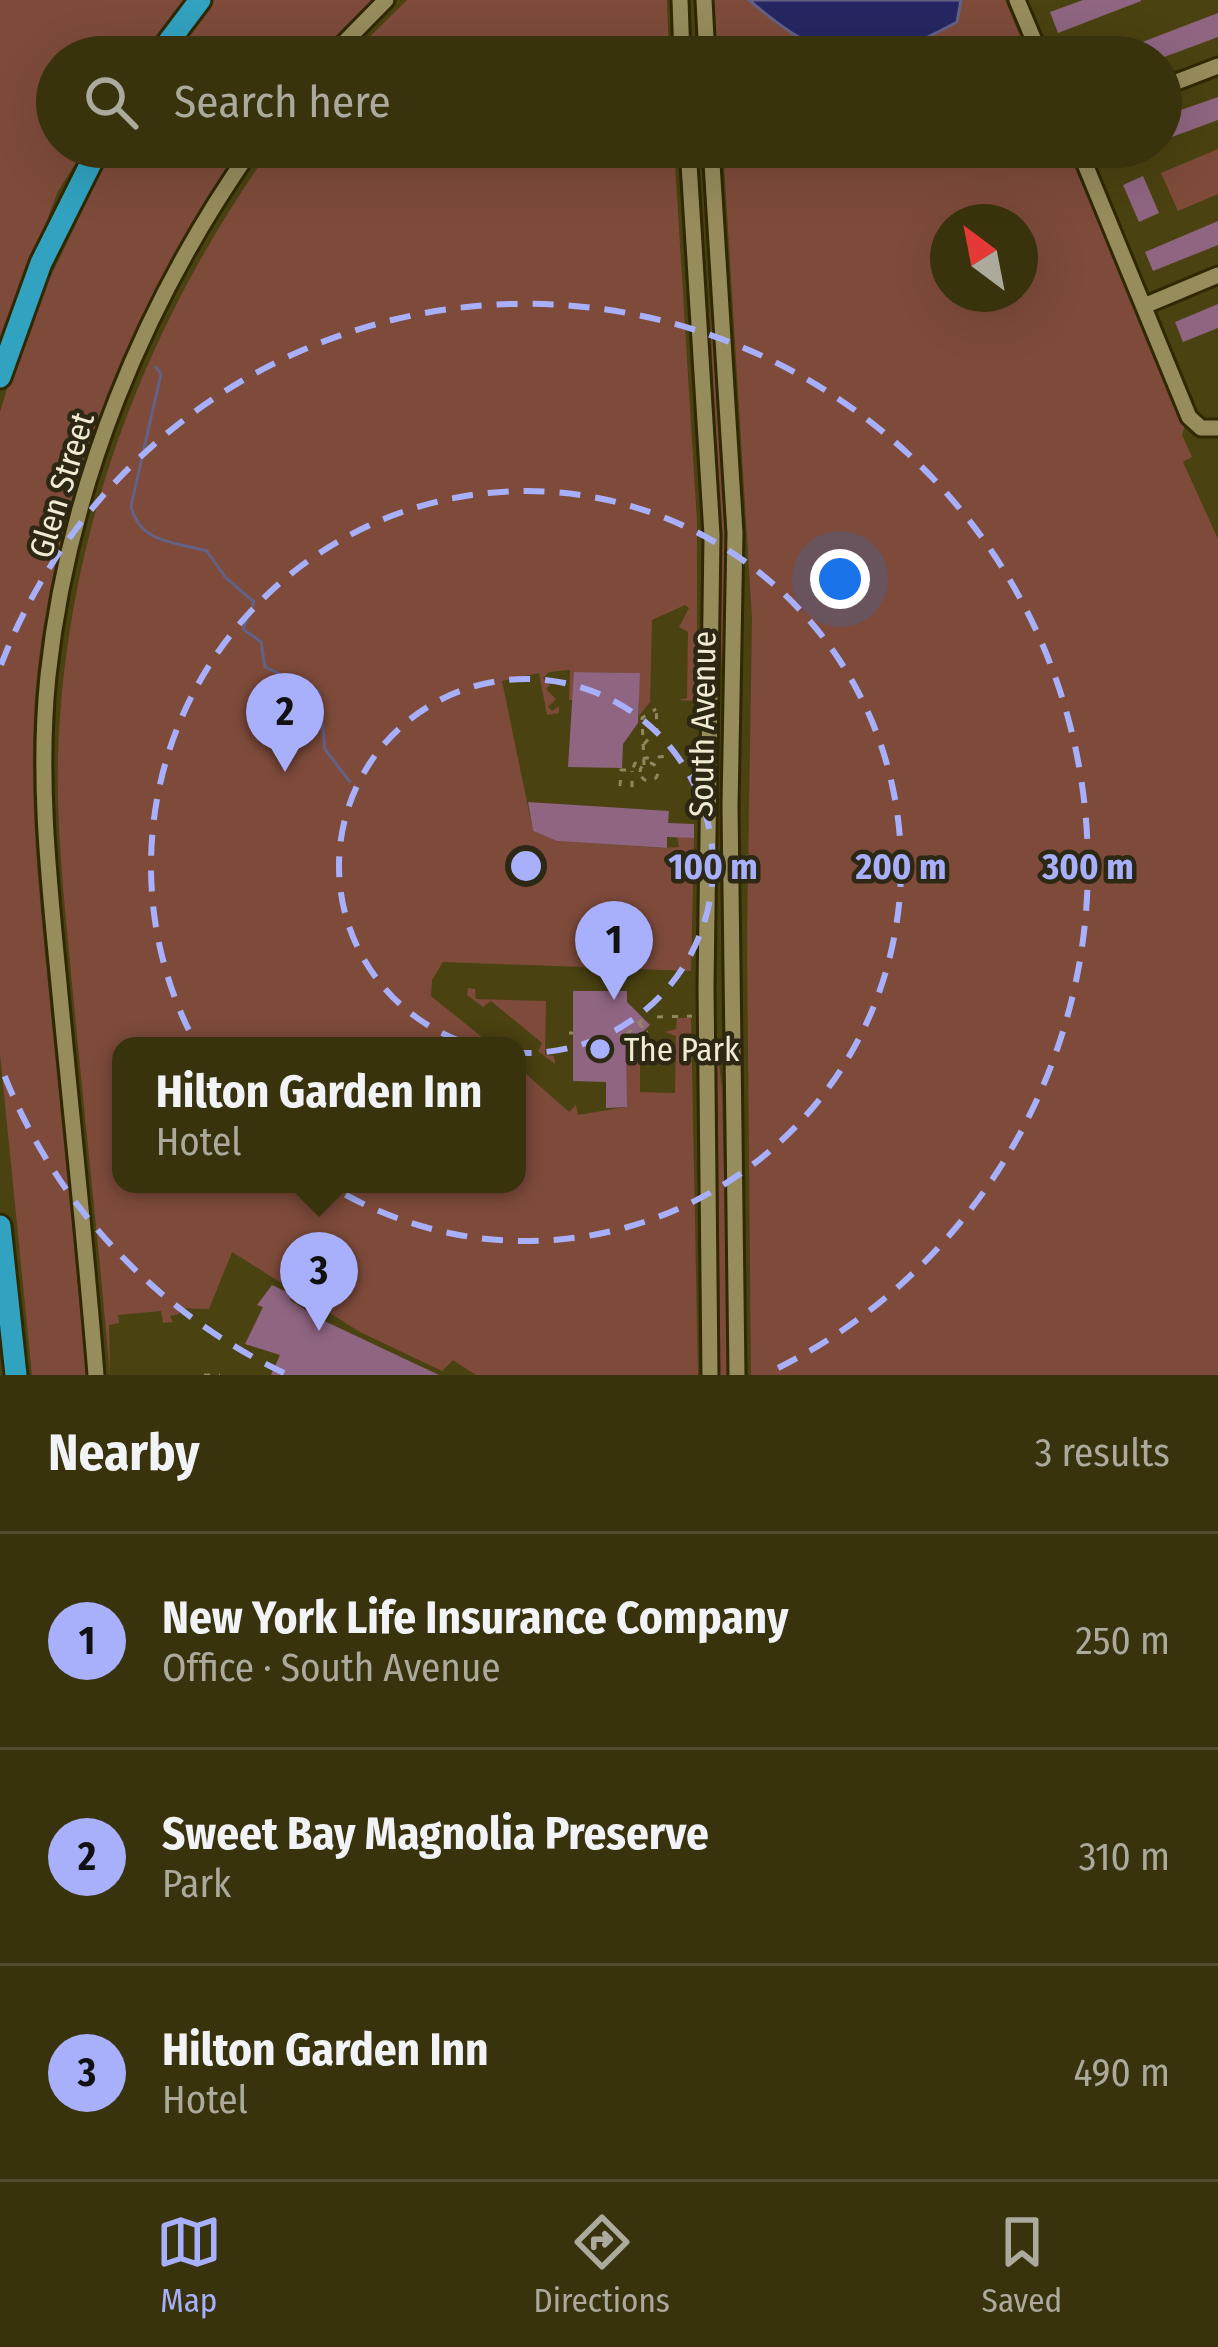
<!DOCTYPE html>
<html lang="en">
<head>
<meta charset="utf-8">
<style>
	body { margin:0; font-family:"Fira Sans Condensed",sans-serif; background:#433e1b; color:#f1f3f6 }
	.compass { position:absolute; left:930px; top:204px; width:108px; height:108px; border-radius:50%; background:#38320d; box-shadow:0 12px 48px #0002; rotate:328deg }
	.you { position:absolute; left:840px; top:579px; width:42px; height:42px; margin:-30px; border:9px solid #fff; border-radius:50%; background:#1a73e8; box-shadow:0 0 0 18px #1a73e833 }
	.badge { display:grid; place-items:center; width:78px; height:78px; border-radius:50%; background:#a8b0fc; color:#111; font-size:39px; font-weight:700 }
	.pin { position:absolute; translate:-50% -99px; filter:drop-shadow(0 3px 6px #0008) }
	.pin::after { content:''; position:absolute; top:63px; width:42px; height:36px; background:inherit; clip-path:polygon(0 0,100% 0,50% 100%) }
	.popup { position:absolute; left:112px; top:1037px; width:414px; height:156px; box-sizing:border-box; display:grid; place-content:center; border-radius:24px; background:#38320d; filter:drop-shadow(0 3px 9px #0005); font-size:39px; white-space:nowrap; color:#abaa9d }
	.popup b { font-size:45px; color:#f1f3f6 }
	.popup::after { content:''; position:absolute; left:50%; top:100%; margin-left:-24px; border:24px solid transparent; border-top-color:#38320d }
	.list { margin:0; padding:0; list-style:none }
	h2 { display:flex; justify-content:space-between; align-items:center; height:156px; margin:0; padding:0 48px; font-size:51px }
	h2 small { font-size:39px; font-weight:400; color:#abaa9d }
	.list li { display:grid; grid-template-columns:78px 1fr auto; gap:36px; align-items:center; box-sizing:border-box; height:216px; padding:0 48px; border-top:3px solid #524d2e }
	.list b { display:block; font-size:45px; white-space:nowrap }
	.list p { margin:0; font-size:39px; white-space:nowrap; color:#abaa9d }
	.list em { font-size:39px; font-style:normal; color:#abaa9d }
	.icon { flex:none; width:66px; height:66px; fill:none; stroke:currentColor; stroke-width:2; stroke-linecap:round; stroke-linejoin:round }
	.map { position:relative; flex:none; width:1218px; height:1375px; overflow:hidden }
	.search { position:absolute; background:#38320d; box-shadow:0 12px 48px #0002; left:36px; right:36px; top:36px; height:132px; display:flex; align-items:center; gap:30px; box-sizing:border-box; padding:0 42px; border-radius:66px; color:#abaa9d; font-size:45px }
	.sheet { height:804px; background:#38320d }
	nav { display:flex; justify-content:space-around; align-items:center; box-sizing:border-box; height:168px; border-top:3px solid #524d2e; background:#38320d; font-size:33px; color:#abaa9d }
	nav a { display:grid; justify-items:center; gap:6px }
	nav .on { color:#a8b0fc }
	.map>svg:first-child { display:block }
	.green { fill:#7e4b3a; fill-rule:evenodd }
	.water { fill:#262662; stroke:#636184; stroke-width:3 }
	.lines { fill:none; stroke-linecap:round; stroke-linejoin:round }
	.stream { stroke:#636184; stroke-width:3 }
	.building { fill:#8f6581 }
	.minor-casing { stroke:#2f2803; stroke-width:21 }
	.highway-casing { stroke:#2f2803; stroke-width:27 }
	.path { stroke:#8f8861; stroke-width:3; stroke-dasharray:6 9; stroke-linecap:butt }
	.minor { stroke:#968c5c; stroke-width:15 }
	.highway { stroke:#31a2bf; stroke-width:21 }
	.ring { fill:none; stroke:#a8b0fc; stroke-width:6; stroke-dasharray:21 15 }
	.poi-dot { fill:#a8b0fc; stroke:#2c2814; stroke-width:4.5 }
	.labels { text-anchor:middle; stroke-width:9; stroke-linejoin:round; paint-order:stroke }
	.street-label { font-size:33px; fill:#f0ebd2; stroke:#2c2814 }
	.poi-label { font-size:33px; fill:#f0ebd2; stroke:#2c2814; text-anchor:start }
	.centre { fill:#a8b0fc; stroke:#2c2814; stroke-width:6 }
	.ring-label { font-size:36px; text-anchor:middle; font-weight:bold; fill:#a8b0fc; stroke:#2c2814; stroke-width:9; stroke-linejoin:round; paint-order:stroke }
</style>
</head>
<body>
<div class="map">
<svg width="1218" height="1375" viewBox="0 0 1218 1375">
	<rect width="100%" height="100%" fill="#4b4211"/>
	<path class="green" d="M0 0H190L142 57H57V147H86L58 191 0 343Z
		M212 0H372L315 57H168Z
		M407 0H667L669 57H349Z
		M714 0H1005L1029 57H717Z
		M113 147H242C133 305 58 484 37 676 26 783 39 888 49 994 62 1121 74 1248 87 1375H32L0 1054V412L24 332Z
		M272 147H674L697 522V701L678 700 687 698 688 632 679 627 689 608 685 605 652 620 650 702 639 716V673L575 672 574 700H569L570 670 549 672 543 678 550 685 546 689 556 699 548 707 552 711 559 706V713L547 715 539 673 502 681 533 831 558 841 662 848 679 847 677 837 694 838 691 971 443 962 432 980 431 996 493 1046H121V1184H517V1066L569 1112 576 1105 578 1115 626 1107V1048L633 1042 640 1048V1092L675 1093 676 1036 665 1032 676 1029 677 1018H691L698 1375H476L453 1360 442 1371 360 1332 232 1252 209 1309 179 1308V1314L170 1316 173 1322 163 1323 161 1311 118 1315 119 1323 109 1325 110 1375C99 1248 85 1121 73 994 66 915 56 836 58 757 65 534 144 327 272 147Z
		M723 147H1066L1185 425 1182 435 1192 457 1183 462 1218 539V1375H751L747 939 752 618ZM948 222H1020V294H948Z
		M1218 149V194L1178 211 1161 173Z
		M710 297 714 300 730 564 723 701Z
		M468 988 475 989 476 999 546 1001 545 1055 554 1056 555 1064 538 1051 542 1043 491 1001 483 1007 467 995Z
		M717 1044 722 1091 729 1375H720Z"/>
	<path class="water" d="M749 0H961L957 22C866 72 828 68 749 0Z"/>
	<g class="lines">
		<path class="stream" d="M156 367 161 374 131 506C139 543 175 542 207 551L225 577 254 602 243 629 261 642 265 667 319 692 325 749 350 782"/>
	</g>
	<path class="building" d="M1083 0H1141V1L1058 33 1050 12Z
		M1218 13V37L1194 46 1164 57H1103Z
		M1218 97V120L1161 141V117Z
		M1143 176 1159 213 1139 222 1123 185Z
		M1218 221V245L1153 271 1145 252Z
		M1218 304V328L1183 342 1175 322Z
		M574 672 640 673 638 723 623 744 622 768 568 767Z
		M528 802 669 811 668 823 694 824V838L667 837V848L557 841 533 831Z
		M573 991H627V1002L650 1025 626 1048 627 1107 606 1108V1082L573 1081Z
		M272 1285 293 1295 290 1300 318 1318 439 1375H271L280 1355 245 1344 263 1307 257 1305Z"/>
	<g class="lines">
		<g class="minor-casing">
			<path id="minor" d="M680 0 682 57
				M704 0 707 57
				M1017 0 1041 57
				M330 57 386 0
				M1161 88 1218 66
				M688 147 712 535 706 987 710 1375
				M711 147 735 533 730 806 737 1375
				M1078 147 1189 417 1201 428H1218
				M1144 306 1218 275
				M96 1375C86 1248 72 1121 60 994 50 889 37 782 48 676 68 486 144 302 253 147"/>
		</g>
		<g class="highway-casing">
			<path id="highway" d="M157 57 200 0
				M0 377 41 263 99 147
				M0 1226 16 1375"/>
		</g>
		<path class="path" d="M644 744 657 730 656 705
			M640 772a9 9 0 1 1 18 0a9 9 0 1 1-18 0Z
			M644 765 642 718 656 709
			M620 786 621 770H632L637 759 668 756
			M632 787V771
			M657 1017 692 1016
			M639 1023 643 1028 635 1036 648 1032
			M569 1033H573
			M627 1034 645 1017
			M204 1375H220"/>
		<use href="#minor" class="minor"/>
		<use href="#highway" class="highway"/>
	</g>
	<g class="ring">
		<circle cx="526" cy="866" r="187"/>
		<circle cx="526" cy="866" r="375"/>
		<path d="M284 1373A562 562 0 0 1 1 1067M1 665A562 562 0 1 1 768 1373"/>
	</g>
	<circle class="poi-dot" cx="600" cy="1049" r="12"/>
	<g class="labels">
		<g class="street-label">
			<text transform="translate(61 485) rotate(-73)" y="12">Glen Street</text>
			<text transform="translate(702 724) rotate(-89)" y="12">South Avenue</text>
		</g>
		<g class="poi-label">
			<text x="624" y="1061">The Park</text>
		</g>
	</g>
	<circle cx="526" cy="866" r="18" class="centre"/>
	<g class="ring-label">
		<text x="713" y="879">100 m</text>
		<text x="901" y="879">200 m</text>
		<text x="1088" y="879">300 m</text>
	</g>
</svg>
<svg class="compass" viewBox="-18 -18 36 36"><path d="M0-13l5 13h-10z" fill="#e53935"/><path d="M0 13l5-13h-10z" fill="#abaa9d"/></svg>
<div class="you"></div>
<div class="pin badge" style="left:614px;top:1000px">1</div>
<div class="pin badge" style="left:285px;top:772px">2</div>
<div class="pin badge" style="left:319px;top:1331px">3</div>
<div class="popup"><b>Hilton Garden Inn</b>Hotel</div>
<div class="search"><svg class="icon" aria-label="search" viewBox="0 0 24 24"><circle cx="10" cy="10" r="6"/><path d="M15 15l6 6"/></svg>Search here</div>
</div>
<section class="sheet">
<h2>Nearby<small>3 results</small></h2>
<ul class="list">
<li><span class="badge">1</span><div><b>New York Life Insurance Company</b><p>Office · South Avenue</p></div><em>250 m</em></li>
<li><span class="badge">2</span><div><b>Sweet Bay Magnolia Preserve</b><p>Park</p></div><em>310 m</em></li>
<li><span class="badge">3</span><div><b>Hilton Garden Inn</b><p>Hotel</p></div><em>490 m</em></li>
</ul>
</section>
<nav>
<a class="on"><svg class="icon" aria-label="map" viewBox="0 0 24 24"><path d="M3 6l6-2 6 2 6-2v14l-6 2-6-2-6 2zM9 4v14M15 6v14"/></svg>Map</a>
<a><svg class="icon" aria-label="directions" viewBox="0 0 24 24"><path d="M12 3l9 9-9 9-9-9zM9 14v-3h6M13 9l2 2-2 2"/></svg>Directions</a>
<a><svg class="icon" aria-label="saved" viewBox="0 0 24 24"><path d="M7 4h10v16l-5-4-5 4z"/></svg>Saved</a>
</nav>
</body>
</html>
